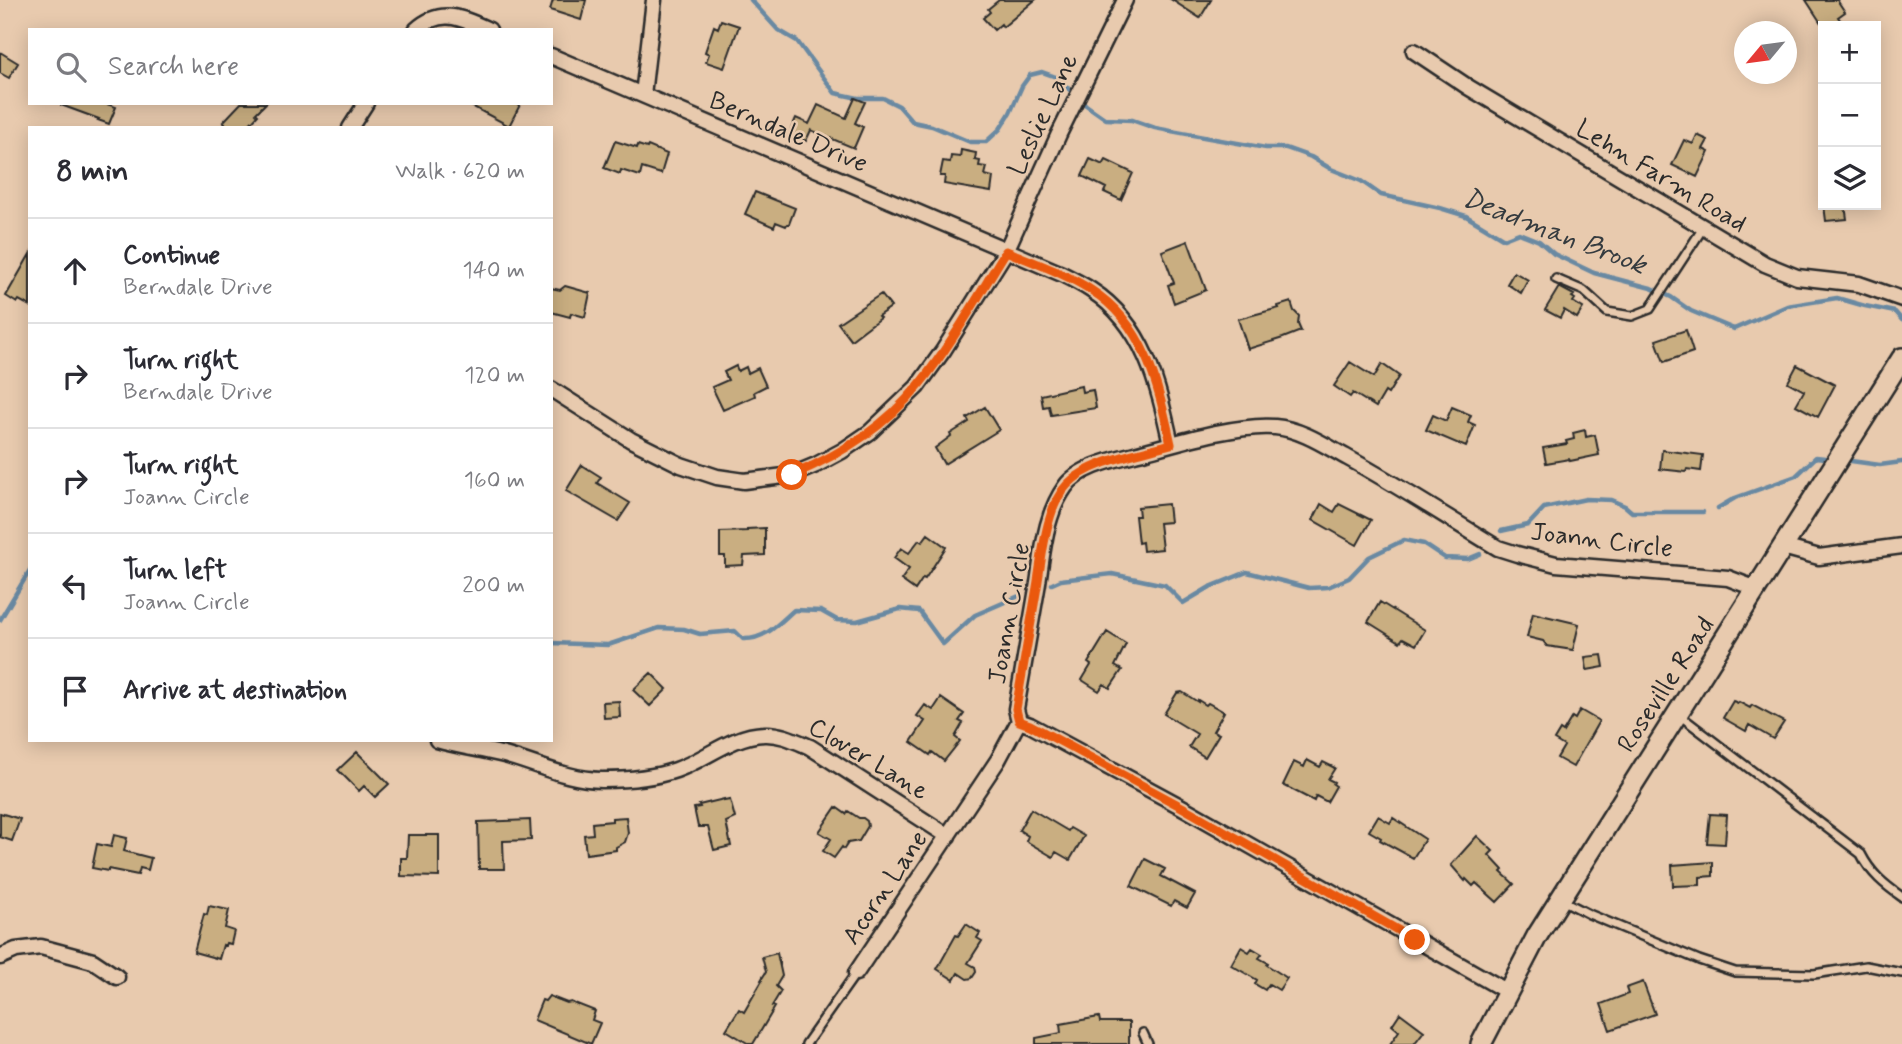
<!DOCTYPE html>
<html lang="en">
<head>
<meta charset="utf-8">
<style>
	body { margin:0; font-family:Mynerve,sans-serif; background:#f7f7f7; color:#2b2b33 }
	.controls { position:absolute; right:21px; top:21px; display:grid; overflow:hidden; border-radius:0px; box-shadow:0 4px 18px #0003 }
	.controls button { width:63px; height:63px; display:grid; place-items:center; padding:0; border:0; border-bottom:2px solid #e1e1e2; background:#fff; color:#2b2b33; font:35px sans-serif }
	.compass { position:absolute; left:1734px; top:21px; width:63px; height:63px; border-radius:50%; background:#fff; box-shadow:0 4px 18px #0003; rotate:241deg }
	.stop { position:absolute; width:21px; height:21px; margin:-16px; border:5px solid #ea580c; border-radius:50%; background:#fff }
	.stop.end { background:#ea580c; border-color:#fff; box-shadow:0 2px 7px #0008 }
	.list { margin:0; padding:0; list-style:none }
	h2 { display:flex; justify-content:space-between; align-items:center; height:91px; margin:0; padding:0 28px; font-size:30px }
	h2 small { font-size:23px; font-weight:400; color:#7c7c81 }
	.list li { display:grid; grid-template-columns:46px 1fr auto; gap:21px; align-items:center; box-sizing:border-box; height:105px; padding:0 28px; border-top:2px solid #e1e1e2 }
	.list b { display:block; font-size:26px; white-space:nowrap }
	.list p { margin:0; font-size:23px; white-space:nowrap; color:#7c7c81 }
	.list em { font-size:23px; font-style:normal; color:#7c7c81 }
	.icon { flex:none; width:38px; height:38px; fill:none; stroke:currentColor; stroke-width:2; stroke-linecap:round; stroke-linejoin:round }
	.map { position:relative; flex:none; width:1902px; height:1044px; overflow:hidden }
	.search { position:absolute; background:#fff; box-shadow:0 4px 18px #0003; left:28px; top:28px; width:525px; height:77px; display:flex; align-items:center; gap:18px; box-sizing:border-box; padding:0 24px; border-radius:0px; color:#7c7c81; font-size:26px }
	.panel { position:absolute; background:#fff; box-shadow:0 4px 18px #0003; left:28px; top:126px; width:525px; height:616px; border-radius:0px }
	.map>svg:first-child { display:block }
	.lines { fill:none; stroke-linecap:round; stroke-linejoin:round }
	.stream { stroke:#6989a2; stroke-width:4.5 }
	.building { fill:#c9ae81; stroke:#2b2b2b; stroke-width:2 }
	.lane-casing { stroke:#2b2b2b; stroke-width:12 }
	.street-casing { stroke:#2b2b2b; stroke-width:19 }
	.secondary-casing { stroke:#2b2b2b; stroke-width:24 }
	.lane { stroke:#e8caae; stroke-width:7 }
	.street { stroke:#e8caae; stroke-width:14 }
	.secondary { stroke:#e8caae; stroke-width:19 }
	.route { stroke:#ea580c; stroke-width:9 }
	.labels { text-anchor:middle; stroke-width:5; stroke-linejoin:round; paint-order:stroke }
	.street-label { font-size:26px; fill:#2b2b2b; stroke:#e8caae }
	.water-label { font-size:28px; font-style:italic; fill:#353b3f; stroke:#e8caae }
</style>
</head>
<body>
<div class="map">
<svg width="1902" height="1044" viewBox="0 0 1902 1044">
	<rect width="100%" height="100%" fill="#e8caae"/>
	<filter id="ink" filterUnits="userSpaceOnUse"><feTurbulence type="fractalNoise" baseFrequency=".0143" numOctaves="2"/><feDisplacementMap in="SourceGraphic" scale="14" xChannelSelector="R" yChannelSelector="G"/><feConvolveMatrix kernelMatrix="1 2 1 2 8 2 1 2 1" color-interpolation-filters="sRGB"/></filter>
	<g filter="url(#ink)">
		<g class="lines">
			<path class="stream" d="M751 0 778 30 797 41 835 93 858 98H883L899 106 913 122 932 126 970 142H986L1000 129 1010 113 1022 86 1030 75 1042 72 1056 77 1086 105 1106 119 1132 120 1155 128 1209 138 1266 148H1286L1311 157 1331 169 1361 181 1381 195 1440 208 1466 216 1504 239 1519 233 1539 241 1554 254 1594 273 1651 288 1671 297 1691 311 1734 329 1787 306 1837 298 1865 306 1895 312 1902 320
				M1851 461 1880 465 1902 462
				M1718 508 1735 498 1796 476 1816 457 1825 458
				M1501 531 1528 525 1544 508 1586 499 1611 500 1625 506 1632 512H1703
				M1052 584 1061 580 1112 574 1165 585 1183 603 1210 587 1247 572 1309 588 1328 587 1349 578 1369 557 1404 540 1424 544 1445 558 1468 559 1480 554
				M0 620 30 570
				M551 643 608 645 659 628 684 629 700 634 735 631 743 639C765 640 778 624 794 610L821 611 837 620 857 621 900 609 919 611 943 644 975 615 1019 596"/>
		</g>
		<path class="building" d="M553 0H586L581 20 550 10Z
			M999 0H1035L1003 27 1001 24 994 30 983 18 990 12 988 9Z
			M1172 0H1211L1200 18Z
			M1806 0H1837L1845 12 1838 17 1841 21 1834 26H1827L1821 23Z
			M721 20 739 26 724 68 706 62 709 54 705 52 714 26 718 28Z
			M0 52 18 63 9 78 0 73Z
			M855 98 865 102 855 123 863 127 854 148 811 130 806 141 789 134 796 118 809 124 818 105 846 118Z
			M61 103H104L116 107 109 124 98 120 99 119 61 105Z
			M241 103H266L256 113 258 115 246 128H229L223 122Z
			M466 103H521L509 126Z
			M1697 135 1708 140 1703 149 1709 152 1697 177 1672 165 1684 140 1693 144Z
			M615 141 637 148 638 145 647 148 648 146 667 154 661 174 642 168 640 176 621 170 620 174 604 168Z
			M961 150 976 153 975 160 980 161 979 166 987 167 985 175 993 177 991 192 944 184 945 176H940L943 161 950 162 951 156 960 157Z
			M1090 159 1103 165 1106 160 1133 173 1121 200 1104 192 1106 188 1082 176Z
			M755 192 795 208 789 224H787L786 226 776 222 774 227 745 214Z
			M1824 205H1845L1847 219 1826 221Z
			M1188 241 1206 290 1174 303 1168 285 1174 283 1162 251Z
			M30 254V306L19 300 17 303 6 296Z
			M1514 272 1528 280 1521 293 1507 284Z
			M565 286 590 293 585 317 571 313 570 317 551 312V288L560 290Z
			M1559 287 1574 295 1572 297 1575 299 1573 302 1583 308 1577 318 1564 310 1560 318 1545 310Z
			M881 294 891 307 878 316 880 318 851 340 838 323Z
			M1291 302 1294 311 1299 316 1298 324 1301 331 1283 338 1248 349 1238 319 1279 308 1278 306Z
			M1686 330 1693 352 1664 362 1656 340Z
			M1350 362 1374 377 1382 364 1399 376 1388 394 1385 392 1376 407 1353 393 1350 397 1334 386Z
			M1797 365 1835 385 1818 417 1796 405 1804 391 1788 382Z
			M736 366 738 371 746 367 748 373 758 368 766 386 754 392 755 396 723 410 712 387 728 380 724 372Z
			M1081 386 1082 392 1093 390 1096 408 1051 415 1049 406 1043 407 1041 395Z
			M985 407 999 430 944 464 935 448 951 436 950 434 969 422 967 418Z
			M1452 407 1471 415 1468 422 1475 425 1466 447 1426 430 1433 415 1446 421Z
			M1585 430 1586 437 1595 435 1599 455 1570 461 1569 459 1546 463 1543 448 1567 444 1566 441 1574 439 1573 433Z
			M1662 450 1703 455 1701 471 1687 469 1686 472 1660 469Z
			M582 465 601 477 597 483 630 503 618 521 566 491Z
			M1168 504 1170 522 1159 523 1162 549 1143 551 1142 542 1138 543 1135 516H1139L1138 507Z
			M1321 504 1334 512 1339 504 1371 520 1357 545 1313 520Z
			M765 528V555L744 556 743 565 725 566V556H720V532L747 531V529Z
			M928 534 946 547 925 579 923 578 915 590 901 580 909 569 894 558 901 548 909 553 919 540 922 542Z
			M1380 602 1425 630 1416 645 1403 638 1400 642 1368 622Z
			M1533 613 1579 624 1573 650 1547 646 1543 641 1527 637Z
			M1107 632 1126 644 1115 666 1122 670 1110 688 1104 684 1099 691 1082 680 1091 665 1088 663Z
			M1602 655 1604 667 1587 670 1585 657Z
			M651 673 667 689 650 706 633 690Z
			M1182 692 1198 702V700L1206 705 1208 703 1224 712 1213 731 1219 734 1205 757 1189 747 1197 734 1164 714 1177 693Z
			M941 698 964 714 959 721 963 723 955 737 960 741 944 761 932 752 930 755 911 742 925 721 917 716 925 705 933 710Z
			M619 701 620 717 604 718 603 702Z
			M1733 701 1738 703 1739 702 1750 708 1752 705 1784 722 1773 739 1749 725 1746 731 1723 718Z
			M1580 710 1599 721 1573 767 1557 758 1564 746 1554 740 1560 730 1563 732 1572 717 1575 719Z
			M357 752 389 784 375 797 364 786 359 791 338 770Z
			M1307 760 1320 767 1323 762 1335 768 1328 779 1334 782 1333 784 1336 786 1327 802 1316 796 1314 801 1283 785 1294 762 1304 767Z
			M724 799V801L730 800 735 818 726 822 731 846 714 850 708 827H698L694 808 700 807 699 805Z
			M836 807 846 814 848 811 859 818H863L867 821 868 826 859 841 848 843 844 849 842 847 834 858 823 851 831 839 819 832Z
			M1031 809 1068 831 1070 828 1084 836 1070 860 1056 852 1053 857 1026 841 1028 836 1019 830Z
			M0 813 20 819 12 841 0 837Z
			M1710 814 1727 815 1725 844 1707 843Z
			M1378 816 1390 823 1393 818 1425 839 1413 858 1380 840 1381 838 1369 831Z
			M626 817 628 833 625 842 616 847V850L586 854 584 835 593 834 592 823 612 821V818Z
			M530 820 531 840 503 841 504 869H479L478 822Z
			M114 835 127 838 124 851 151 858 148 870 140 868 138 875 108 869V871L92 868 97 844 111 847Z
			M408 835H439V877L401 876V858H407Z
			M1477 836 1493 851 1489 855 1503 870 1501 872 1514 884 1497 902 1476 883 1473 886 1466 879 1465 881 1451 865Z
			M1145 859 1165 869 1161 876 1195 894 1187 908 1174 901 1171 906 1131 886Z
			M1713 862V876L1700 877V885L1673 886 1672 865Z
			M209 906 229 910 225 928 234 931 231 944 226 943 225 946 223 945 219 959 194 952 204 914 207 915Z
			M966 924 980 933 977 938 982 941 968 963 975 967 976 972 972 978 967 979 958 973 954 980 937 969 956 935 958 936Z
			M1241 947 1249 952 1252 948 1262 954 1259 958 1268 963 1267 965 1287 978 1279 990 1269 984 1265 990 1255 984 1257 980 1231 965Z
			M777 953 782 976 776 986 781 991 772 1006 775 1007 753 1044H749L726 1030 739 1009 744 1012 762 981 761 980 766 972 762 957Z
			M1643 982 1655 1014 1610 1030 1601 1004 1628 994 1626 988Z
			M549 996 567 1003 571 1002 577 1005V1004L595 1011 592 1020 600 1023 591 1044 534 1020 542 1000 545 1001Z
			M1400 1013 1424 1031 1414 1044H1390L1399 1031 1392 1025Z
			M1099 1017 1100 1022H1129V1044H1036V1038L1061 1033 1060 1024Z"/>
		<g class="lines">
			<g class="lane-casing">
				<path id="lane" d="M1556 279 1584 291 1607 312 1632 316 1650 309 1703 228
					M1678 714 1861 854C1871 874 1885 885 1902 897
					M1560 899 1589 914 1699 960 1735 972 1814 974 1866 966 1902 973
					M1143 1033 1148 1044
					M806 1044 856 973"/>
			</g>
			<g class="street-casing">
				<path id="street" d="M416 30C441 7 462 18 489 30
					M1414 51 1468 87 1765 264 1797 277 1859 284 1902 299
					M551 56 1062 274C1072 279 1082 284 1091 290 1145 325 1158 385 1171 444
					M643 95 654 0
					M350 128 366 103
					M551 389 631 440 681 465 717 477 744 481 792 475 816 465 842 451 870 432 917 387 943 351 1006 251 1059 134 1125 0
					M1783 547 1819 557 1902 546
					M437 740C458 746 479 749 500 754 534 762 566 780 602 780 627 780 653 778 676 770 705 760 732 735 764 734 780 733 796 741 810 747L948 836
					M0 957 16 950 41 947 93 961 117 977
					M856 973 998 760 1019 721
					M1508 992 1182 807 1030 725 1019 721 1016 709C1023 667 1031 625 1038 583 1043 551 1045 515 1065 487 1080 465 1121 458 1146 451 1182 441 1239 424 1275 427 1301 429 1326 446 1348 458 1399 486 1448 518 1498 548L1517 554 1556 564 1728 578 1757 589"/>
			</g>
			<g class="secondary-casing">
				<path id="secondary" d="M1481 1044 1537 936 1902 358"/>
			</g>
			<use href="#lane" class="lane"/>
			<use href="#street" class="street"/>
			<use href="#secondary" class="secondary"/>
		</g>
	</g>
	<g class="lines" filter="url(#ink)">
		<path class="route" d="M792 475C840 455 885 427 918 386 952 344 978 296 1006 251 1035 263 1064 273 1091 290 1145 324 1158 385 1171 444 1140 453 1089 461 1067 485 1046 506 1042 558 1037 587 1030 628 1023 668 1016 709L1019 721 1030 725 1182 807 1415 940"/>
	</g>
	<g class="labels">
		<g class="street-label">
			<text transform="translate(1042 114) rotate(-65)" y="9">Leslie Lane</text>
			<text transform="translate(789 131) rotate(23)" y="9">Berndale Drive</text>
			<text transform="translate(1662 175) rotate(31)" y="9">Lehn Farm Road</text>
			<text transform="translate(1602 539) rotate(7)" y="9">Joann Circle</text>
			<text transform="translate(1008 613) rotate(-80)" y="9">Joann Circle</text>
			<text transform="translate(1665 684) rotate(-57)" y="9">Roseville Road</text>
			<text transform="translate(869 758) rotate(31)" y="9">Clover Lane</text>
			<text transform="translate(884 887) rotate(-56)" y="9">Acorn Lane</text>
		</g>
		<g class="water-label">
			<text transform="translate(1555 230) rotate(21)" y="10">Deadman Brook</text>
		</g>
	</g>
</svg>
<div class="controls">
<button>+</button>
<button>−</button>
<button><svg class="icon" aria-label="layers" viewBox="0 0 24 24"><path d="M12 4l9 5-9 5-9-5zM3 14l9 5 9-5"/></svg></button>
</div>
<svg class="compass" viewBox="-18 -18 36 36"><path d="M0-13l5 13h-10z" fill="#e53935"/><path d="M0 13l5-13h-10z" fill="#7c7c81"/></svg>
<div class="stop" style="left:792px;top:475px"></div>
<div class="stop end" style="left:1415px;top:940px"></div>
<div class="search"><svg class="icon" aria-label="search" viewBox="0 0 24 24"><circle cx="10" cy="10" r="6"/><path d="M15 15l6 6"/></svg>Search here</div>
<section class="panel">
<h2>8 min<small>Walk · 620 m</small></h2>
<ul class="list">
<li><svg class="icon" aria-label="ahead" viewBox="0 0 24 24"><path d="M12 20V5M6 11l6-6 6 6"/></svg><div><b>Continue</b><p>Berndale Drive</p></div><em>140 m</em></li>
<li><svg class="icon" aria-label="right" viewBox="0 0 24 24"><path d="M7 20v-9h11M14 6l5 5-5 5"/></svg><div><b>Turn right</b><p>Berndale Drive</p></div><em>120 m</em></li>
<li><svg class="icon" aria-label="right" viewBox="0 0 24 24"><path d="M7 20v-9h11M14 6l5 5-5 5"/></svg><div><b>Turn right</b><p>Joann Circle</p></div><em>160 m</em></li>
<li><svg class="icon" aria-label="left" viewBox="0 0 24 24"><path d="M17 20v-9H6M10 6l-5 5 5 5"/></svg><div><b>Turn left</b><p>Joann Circle</p></div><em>200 m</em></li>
<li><svg class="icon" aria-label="arrive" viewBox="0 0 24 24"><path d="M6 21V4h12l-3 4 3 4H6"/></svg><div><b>Arrive at destination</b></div></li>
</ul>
</section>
</div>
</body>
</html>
